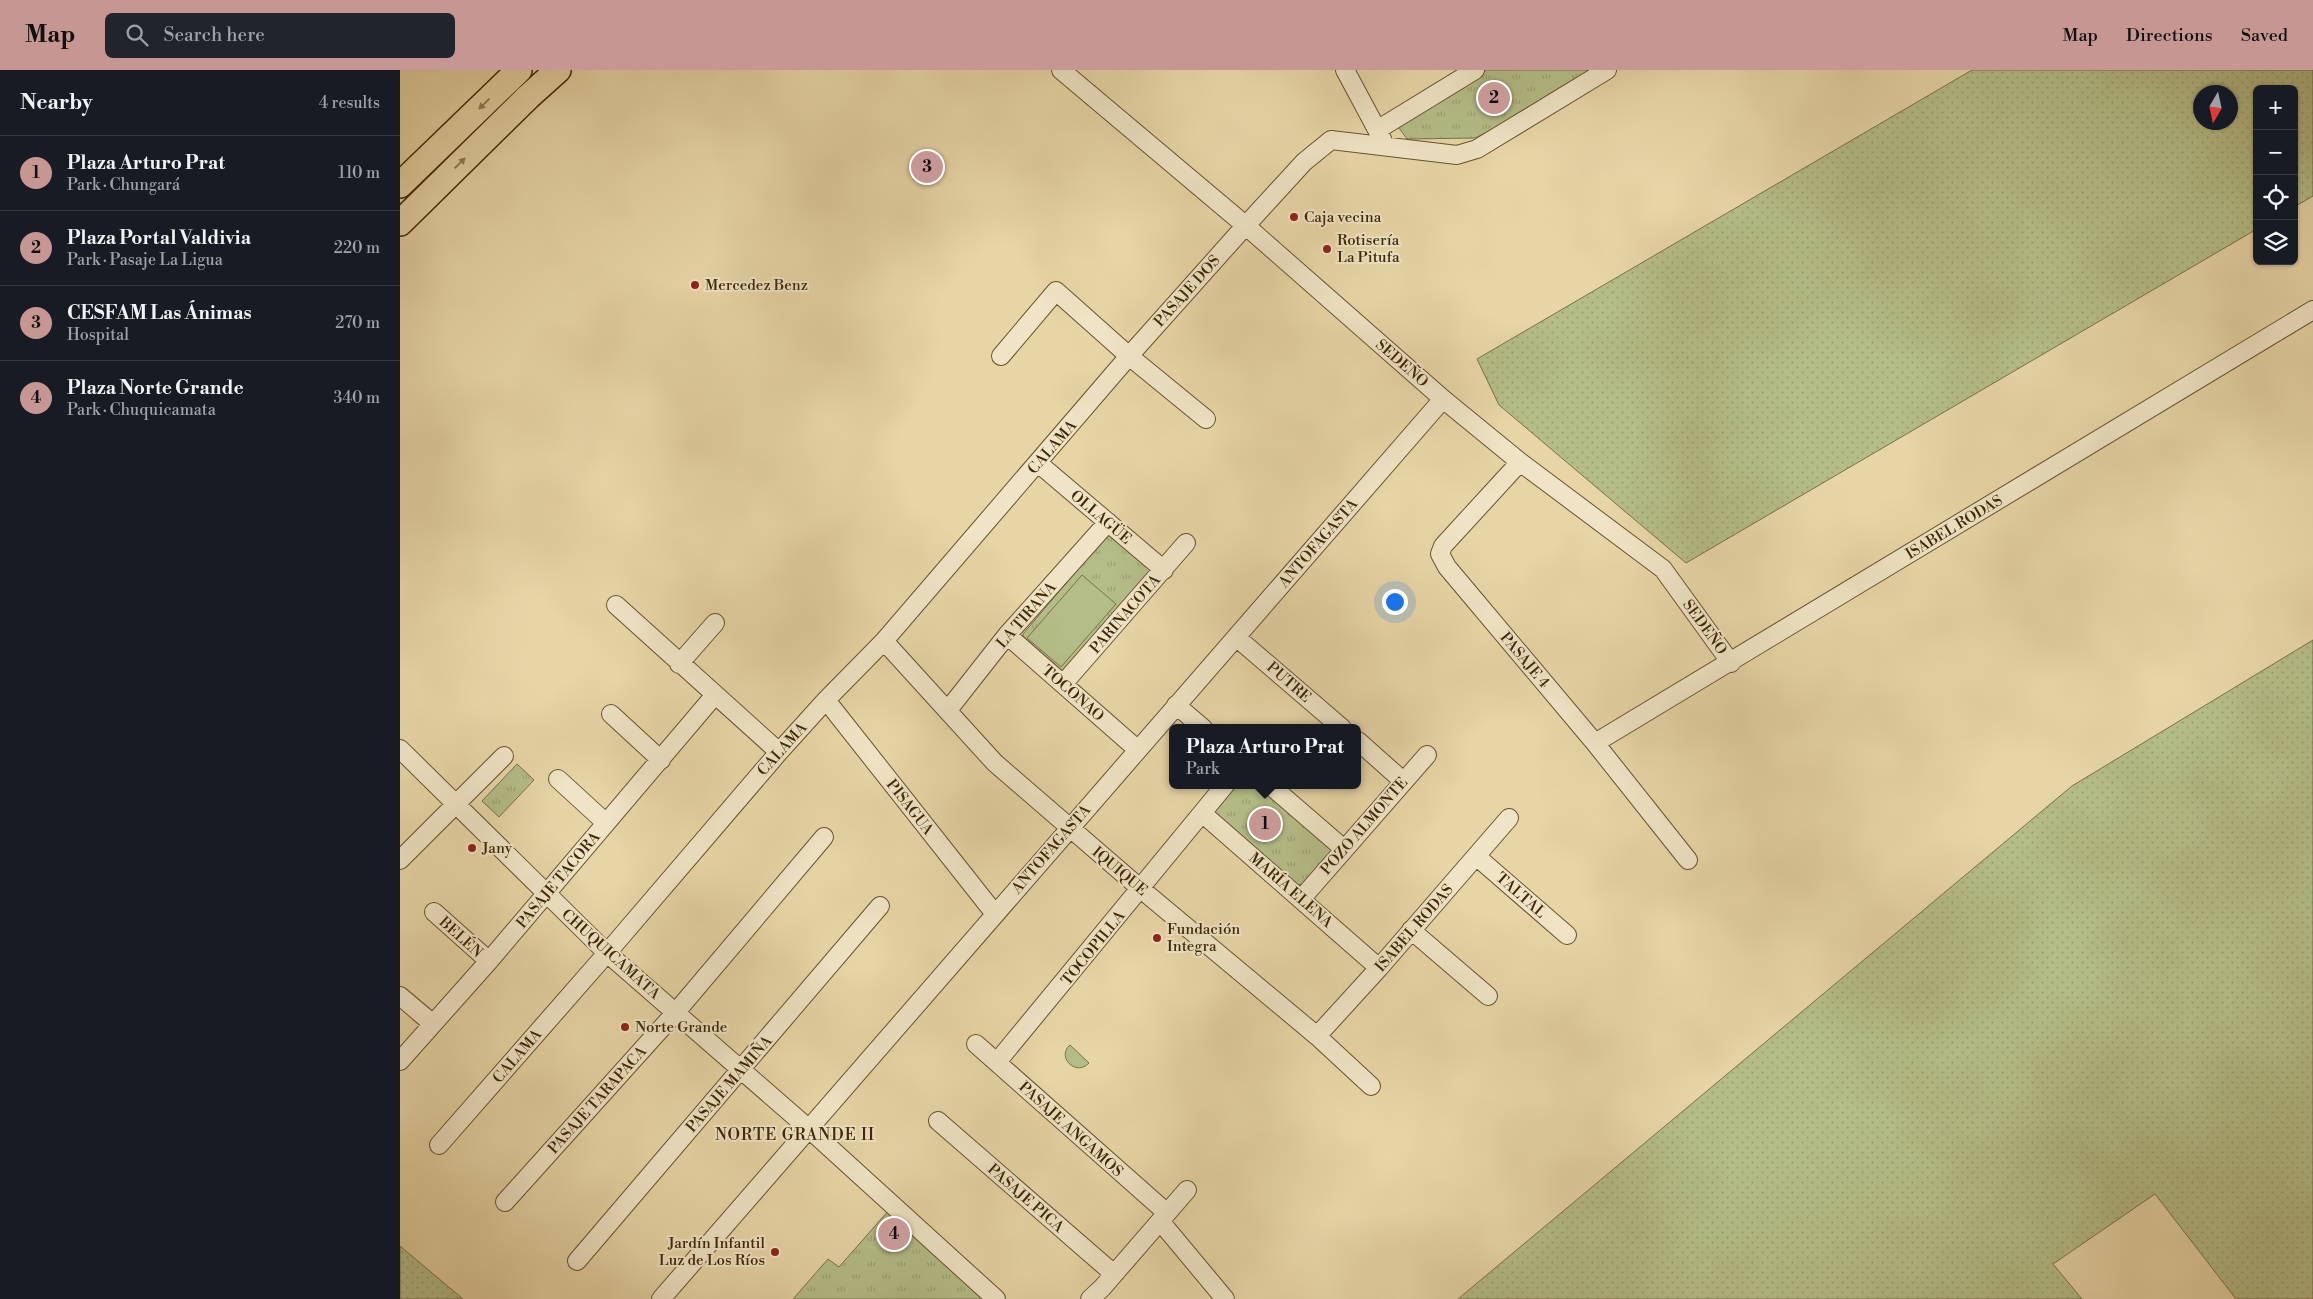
<!DOCTYPE html>
<html lang="en">
<head>
<meta charset="utf-8">
<style>
	body { margin:0; font-family:"Libre Bodoni",serif; background:#20242c; color:#f1f3f6 }
	.controls { position:absolute; right:15px; top:15px; display:grid; overflow:hidden; border-radius:8px; box-shadow:0 1px 4px #0004 }
	.controls button { width:45px; height:45px; display:grid; place-items:center; padding:0; border:0; border-bottom:1px solid #363941; background:#171b24; color:#f1f3f6; font:25px sans-serif }
	.compass { position:absolute; left:1793px; top:15px; width:45px; height:45px; border-radius:50%; background:#171b24; box-shadow:0 1px 4px #0004; rotate:189deg }
	.you { position:absolute; left:994px; top:531px; width:18px; height:18px; margin:-12px; border:4px solid #fff; border-radius:50%; background:#1a73e8; box-shadow:0 0 0 8px #1a73e833 }
	.badge { display:grid; place-items:center; width:32px; height:32px; border-radius:50%; background:#c59692; color:#111; font-size:16px; font-weight:700 }
	.pin { position:absolute; translate:-50% -50%; border:2px solid #fff; box-shadow:0 1px 5px #0006 }
	.popup { position:absolute; left:769px; top:654px; width:192px; height:65px; box-sizing:border-box; display:grid; place-content:center; border-radius:8px; background:#171b24; filter:drop-shadow(0 1px 4px #0005); font-size:16px; white-space:nowrap; color:#9ea1a6 }
	.popup b { font-size:19px; color:#f1f3f6 }
	.popup::after { content:''; position:absolute; left:50%; top:100%; margin-left:-10px; border:10px solid transparent; border-top-color:#171b24 }
	.list { margin:0; padding:0; list-style:none }
	h2 { display:flex; justify-content:space-between; align-items:center; height:65px; margin:0; padding:0 20px; font-size:21px }
	h2 small { font-size:16px; font-weight:400; color:#9ea1a6 }
	.list li { display:grid; grid-template-columns:32px 1fr auto; gap:15px; align-items:center; box-sizing:border-box; height:75px; padding:0 20px; border-top:1px solid #363941 }
	.list b { display:block; font-size:19px; white-space:nowrap }
	.list p { margin:0; font-size:16px; white-space:nowrap; color:#9ea1a6 }
	.list em { font-size:16px; font-style:normal; color:#9ea1a6 }
	.icon { flex:none; width:28px; height:28px; fill:none; stroke:currentColor; stroke-width:2; stroke-linecap:round; stroke-linejoin:round }
	.map { position:relative; flex:none; width:1913px; height:1229px; overflow:hidden }
	header { display:flex; align-items:center; gap:30px; box-sizing:border-box; height:70px; padding:0 25px; background:#c59692; color:#111 }
	header strong { font-size:24px }
	nav { display:flex; gap:28px; margin-inline-start:auto; font-size:18px }
	.search { width:350px; height:45px; background:#20242c; display:flex; align-items:center; gap:12px; box-sizing:border-box; padding:0 18px; border-radius:8px; color:#9ea1a6; font-size:19px }
	main { display:flex }
	aside { flex:1; background:#171b24 }
	.map>svg:first-child { display:block }
	.grass { fill:url(#grass-dots); stroke:#797247; fill-rule:evenodd }
	.park { fill:url(#park-tufts); stroke:#797247 }
	.pitch { fill:#b4bd87; stroke:#797247 }
	.lines { fill:none; stroke-linecap:round; stroke-linejoin:round }
	.minor-casing { stroke:#68532f; stroke-width:20 }
	.highway-casing { stroke:#3e2807; stroke-width:28 }
	.minor { stroke:#efe4c5; stroke-width:18 }
	.highway { stroke:#e7d5a6; stroke-width:25 }
	.oneway { fill:#927e56 }
	.poi-dot { fill:#8f2418; stroke:#efe4c5; stroke-width:2 }
	.labels { text-anchor:middle; stroke-width:4; stroke-linejoin:round; paint-order:stroke }
	.poi-label { font-size:15px; fill:#3e2807; stroke:#efe4c5; text-anchor:start }
	.street-label { font-size:15px; fill:#3e2807; stroke:#efe4c5 }
	.neighbourhood-label { font-size:16px; letter-spacing:1px; fill:#3e2807; stroke:#efe4c5 }
</style>
</head>
<body>
<header>
<strong>Map</strong>
<div class="search"><svg class="icon" aria-label="search" viewBox="0 0 24 24"><circle cx="10" cy="10" r="6"/><path d="M15 15l6 6"/></svg>Search here</div>
<nav><a>Map</a><a>Directions</a><a>Saved</a></nav>
</header>
<main>
<aside>
<h2>Nearby<small>4 results</small></h2>
<ul class="list">
<li><span class="badge">1</span><div><b>Plaza Arturo Prat</b><p>Park · Chungará</p></div><em>110 m</em></li>
<li><span class="badge">2</span><div><b>Plaza Portal Valdivia</b><p>Park · Pasaje La Ligua</p></div><em>220 m</em></li>
<li><span class="badge">3</span><div><b>CESFAM Las Ánimas</b><p>Hospital</p></div><em>270 m</em></li>
<li><span class="badge">4</span><div><b>Plaza Norte Grande</b><p>Park · Chuquicamata</p></div><em>340 m</em></li>
</ul>
</aside>
<div class="map">
<svg width="1913" height="1229" viewBox="0 0 1913 1229">
	<defs>
		<pattern id="grass-dots" width="8" height="8" patternUnits="userSpaceOnUse" patternTransform="scale(1.25)"><rect width="8" height="8" fill="#b4bd87"/><path d="M2 2h.1M6 6h.1" fill="none" stroke="#9ca273" stroke-width="1.8" stroke-linecap="round"/></pattern>
		<pattern id="park-tufts" width="24" height="20" patternUnits="userSpaceOnUse" patternTransform="scale(1.25)"><rect width="24" height="20" fill="#b4bd87"/><path d="M3 7l-1-3M5 7V3M7 7l1-3M15 17l-1-3M17 17v-4M19 17l1-3" fill="none" stroke="#9ca273"/></pattern>
	</defs>
	<rect width="100%" height="100%" fill="#e7d5a6"/>
	<filter id="stains"><feTurbulence type="fractalNoise" baseFrequency=".004" numOctaves="4"/><feColorMatrix values="0 0 0 0 .2 0 0 0 0 .09 0 0 0 0 .02 0 0 0 .5 -.17"/></filter>
	<radialGradient id="worn" r=".72"><stop offset=".6" stop-color="#630" stop-opacity="0"/><stop offset="1" stop-color="#630" stop-opacity=".3"/></radialGradient>
	<path class="grass" d="M1572 0H1913V126L1894 137V19H1857V159L1286 493 1099 335 1077 289ZM1800 22H1830V52H1800Z
		M1913 570V1229H1836L1755 1124 1653 1194 1682 1229H1058L1672 716Z
		M0 1176 63 1229H0Z"/>
	<path class="park" d="M1087 0H1190L1095 58 1075 68 1007 69 997 55Z
		M708 464 716 468 751 498V508L669 602 660 603 623 573V564Z
		M117 694 134 710 99 747 82 731Z
		M829 715H861L931 773 932 782 906 814 893 815 812 745Z
		M490 1139 591 1229H393L428 1189 439 1197Z"/>
	<path class="pitch" d="M682 505 716 534 661 597 627 568Z
		M670 975 689 993C676 1007 656 987 670 975Z"/>
	<g class="lines">
		<g class="minor-casing">
			<path id="minor" d="M661 0 845 155 1043 329 1120 392 1263 499 1331 593
				M945 0 982 69
				M977 60 1075 0
				M601 286 656 221 729 286 806 349
				M1120 392 1043 476 1040 484 1047 497 1195 673 1288 790
				M638 393 764 500
				M216 535 379 682
				M607 565 738 680
				M836 567 942 658
				M484 571 595 693 741 819 917 966 971 1016
				M279 594 315 553
				M663 614 786 473
				M426 630 595 844
				M776 635 803 658
				M548 640 607 565 708 452
				M211 644 261 690
				M958 671 1003 711
				M1195 673 1913 240
				M0 679 207 883 408 1058 596 1229
				M158 709 206 753
				M870 715 944 779
				M802 743 979 898
				M1076 786 1167 865
				M0 790 104 686
				M902 828 1027 685
				M34 842 89 891
				M1011 860 1088 926
				M0 926 33 954
				M917 966 979 898 1109 748
				M576 974 767 1143
				M0 991 89 891 314 626
				M597 992 825 715
				M538 1051 714 1204
				M39 1075 207 883 379 682 426 630 484 571 729 286 838 164 904 92 931 70 1057 85 1077 79 1207 0
				M105 1132 276 942 424 767
				M760 1151 825 1229
				M177 1191 480 836
				M261 1229 1043 329
				M690 1229 702 1218 787 1120"/>
		</g>
		<g class="highway-casing">
			<path id="highway" d="M0 115 119 0
				M0 153 128 27 158 0"/>
		</g>
		<use href="#minor" class="minor"/>
		<use href="#highway" class="highway"/>
	</g>
	<defs><path id="oneway-solid" d="M-6-.8H1V-3.2L6.5 0L1 3.2V.8H-6Z" transform="scale(1.25)"/></defs>
	<g class="oneway">
		<use href="#oneway-solid" transform="translate(84 34) rotate(136)"/>
		<use href="#oneway-solid" transform="translate(60 93) rotate(-44)"/>
	</g>
	<g class="poi-dot">
		<circle cx="894" cy="147" r="5"/>
		<circle cx="927" cy="179" r="5"/>
		<circle cx="295" cy="215" r="5"/>
		<circle cx="72" cy="778" r="5"/>
		<circle cx="757" cy="868" r="5"/>
		<circle cx="225" cy="957" r="5"/>
		<circle cx="375" cy="1182" r="5"/>
	</g>
	<g class="labels">
		<g class="poi-label">
			<text x="904" y="152">Caja vecina</text>
			<text x="937" y="175">Rotisería<tspan x="937" dy="17">La Pitufa</tspan></text>
			<text x="305" y="220">Mercedez Benz</text>
			<text x="82" y="783">Jany</text>
			<text x="767" y="864">Fundación<tspan x="767" dy="17">Integra</tspan></text>
			<text x="235" y="962">Norte Grande</text>
			<text x="365" y="1178" text-anchor="end">Jardín Infantil<tspan x="365" dy="17">Luz de Los Ríos</tspan></text>
		</g>
		<g class="street-label">
			<text transform="translate(787 221) rotate(-48)" y="5">PASAJE DOS</text>
			<text transform="translate(1002 293) rotate(41)" y="5">SEDEÑO</text>
			<text transform="translate(652 377) rotate(-49)" y="5">CALAMA</text>
			<text transform="translate(701 447) rotate(40)" y="5">OLLAGÜE</text>
			<text transform="translate(1554 457) rotate(-31)" y="5">ISABEL RODAS</text>
			<text transform="translate(918 473) rotate(-49)" y="5">ANTOFAGASTA</text>
			<text transform="translate(725 544) rotate(-49)" y="5">PARINACOTA</text>
			<text transform="translate(626 545) rotate(-49)" y="5">LA TIRANA</text>
			<text transform="translate(1305 557) rotate(54)" y="5">SEDEÑO</text>
			<text transform="translate(1125 590) rotate(50)" y="5">PASAJE 4</text>
			<text transform="translate(889 612) rotate(41)" y="5">PUTRE</text>
			<text transform="translate(673 623) rotate(41)" y="5">TOCONAO</text>
			<text transform="translate(382 679) rotate(-48)" y="5">CALAMA</text>
			<text transform="translate(510 737) rotate(52)" y="5">PISAGUA</text>
			<text transform="translate(964 756) rotate(-49)" y="5">POZO ALMONTE</text>
			<text transform="translate(651 779) rotate(-49)" y="5">ANTOFAGASTA</text>
			<text transform="translate(720 801) rotate(40)" y="5">IQUIQUE</text>
			<text transform="translate(158 810) rotate(-50)" y="5">PASAJE TACORA</text>
			<text transform="translate(891 820) rotate(41)" y="5">MARÍA ELENA</text>
			<text transform="translate(1121 825) rotate(41)" y="5">TALTAL</text>
			<text transform="translate(1014 858) rotate(-49)" y="5">ISABEL RODAS</text>
			<text transform="translate(61 867) rotate(42)" y="5">BELÉN</text>
			<text transform="translate(693 878) rotate(-51)" y="5">TOCOPILLA</text>
			<text transform="translate(211 884) rotate(42)" y="5">CHUQUICAMATA</text>
			<text transform="translate(117 986) rotate(-49)" y="5">CALAMA</text>
			<text transform="translate(329 1014) rotate(-49)" y="5">PASAJE MAMIÑA</text>
			<text transform="translate(197 1030) rotate(-48)" y="5">PASAJE TARAPACA</text>
			<text transform="translate(671 1059) rotate(42)" y="5">PASAJE ANGAMOS</text>
			<text transform="translate(626 1128) rotate(41)" y="5">PASAJE PICA</text>
		</g>
		<g class="neighbourhood-label">
			<text x="395" y="1070">NORTE GRANDE II</text>
		</g>
	</g>
	<rect width="100%" height="100%" filter="url(#stains)"/>
	<rect width="100%" height="100%" fill="url(#worn)"/>
</svg>
<div class="controls">
<button>+</button>
<button>−</button>
<button><svg class="icon" aria-label="locate" viewBox="0 0 24 24"><circle cx="12" cy="12" r="6"/><path d="M12 2v4M12 18v4M2 12h4M18 12h4"/></svg></button>
<button><svg class="icon" aria-label="layers" viewBox="0 0 24 24"><path d="M12 4l9 5-9 5-9-5zM3 14l9 5 9-5"/></svg></button>
</div>
<svg class="compass" viewBox="-18 -18 36 36"><path d="M0-13l5 13h-10z" fill="#e53935"/><path d="M0 13l5-13h-10z" fill="#9ea1a6"/></svg>
<div class="you"></div>
<div class="pin badge" style="left:865px;top:754px">1</div>
<div class="popup"><b>Plaza Arturo Prat</b>Park</div>
<div class="pin badge" style="left:1094px;top:28px">2</div>
<div class="pin badge" style="left:527px;top:97px">3</div>
<div class="pin badge" style="left:494px;top:1164px">4</div>
</div>
</main>
</body>
</html>
